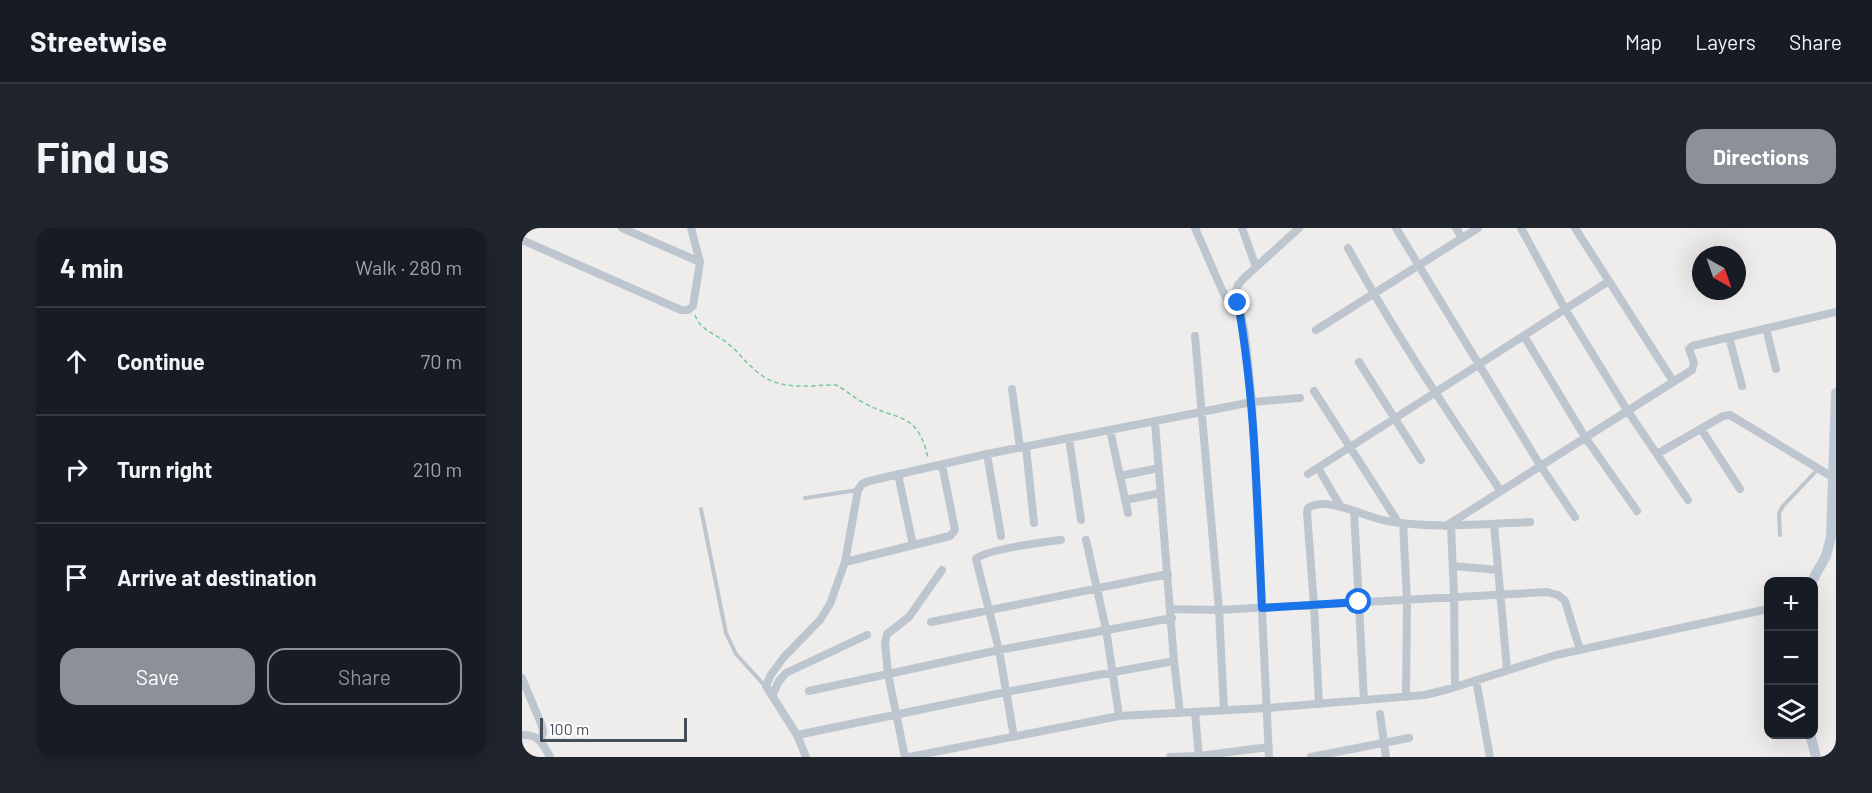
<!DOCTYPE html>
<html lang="en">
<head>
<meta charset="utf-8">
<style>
	body { margin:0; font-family:Barlow,sans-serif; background:#20242c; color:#f1f3f6 }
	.controls { position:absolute; right:18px; bottom:18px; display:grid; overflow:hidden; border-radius:12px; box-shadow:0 6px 24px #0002 }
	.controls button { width:54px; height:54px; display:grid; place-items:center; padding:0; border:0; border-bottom:2px solid #363941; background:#171b24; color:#f1f3f6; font:30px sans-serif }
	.compass { position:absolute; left:1170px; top:18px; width:54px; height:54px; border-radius:50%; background:#171b24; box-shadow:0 6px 24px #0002; rotate:140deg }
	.scale { position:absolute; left:18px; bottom:15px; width:147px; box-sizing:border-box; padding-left:6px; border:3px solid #454e58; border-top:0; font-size:16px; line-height:21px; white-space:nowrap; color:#454e58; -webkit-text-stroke:4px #fff; paint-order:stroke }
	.stop { position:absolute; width:18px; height:18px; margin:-14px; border:4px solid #1a73e8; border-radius:50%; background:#fff }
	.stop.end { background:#1a73e8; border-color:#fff; box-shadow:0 2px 6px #0008 }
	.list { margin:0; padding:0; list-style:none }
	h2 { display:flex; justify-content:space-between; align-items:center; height:78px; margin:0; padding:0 24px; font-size:26px }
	h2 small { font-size:20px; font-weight:400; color:#9ea1a6 }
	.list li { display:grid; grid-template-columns:39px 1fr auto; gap:18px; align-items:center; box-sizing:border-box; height:108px; padding:0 24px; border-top:2px solid #363941 }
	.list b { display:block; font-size:22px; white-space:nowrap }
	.list em { font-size:20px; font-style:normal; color:#9ea1a6 }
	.actions { display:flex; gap:12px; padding:18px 24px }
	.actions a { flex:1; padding:14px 0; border:2px solid #8c9099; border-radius:18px; text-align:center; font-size:21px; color:#8c9099 }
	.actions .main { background:#8c9099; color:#fff }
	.icon { flex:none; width:33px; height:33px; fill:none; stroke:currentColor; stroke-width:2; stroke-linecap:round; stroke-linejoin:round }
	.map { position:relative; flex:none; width:1314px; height:529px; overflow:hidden; border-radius:18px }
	header { display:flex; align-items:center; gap:36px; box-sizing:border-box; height:84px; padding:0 30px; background:#171b24; border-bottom:2px solid #363941 }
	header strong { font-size:28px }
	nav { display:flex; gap:33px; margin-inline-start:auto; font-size:21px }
	.intro { display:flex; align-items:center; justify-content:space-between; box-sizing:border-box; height:144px; padding:0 36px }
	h1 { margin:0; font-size:42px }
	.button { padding:15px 27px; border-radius:18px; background:#8c9099; color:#fff; font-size:21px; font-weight:700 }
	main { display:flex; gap:36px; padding:0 36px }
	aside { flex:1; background:#171b24; border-radius:18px; box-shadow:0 6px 24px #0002 }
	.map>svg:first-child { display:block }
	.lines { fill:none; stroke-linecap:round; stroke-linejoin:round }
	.path { stroke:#74c8a2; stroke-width:1.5; stroke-dasharray:4.5 3; stroke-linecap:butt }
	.lane { stroke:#bdc6ce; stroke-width:4 }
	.street { stroke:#bdc6ce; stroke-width:8 }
	.secondary { stroke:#bfc8d5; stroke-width:10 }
	.route { stroke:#1a73e8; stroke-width:8 }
</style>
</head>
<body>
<header>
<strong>Streetwise</strong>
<nav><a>Map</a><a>Layers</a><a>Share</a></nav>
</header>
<div class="intro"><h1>Find us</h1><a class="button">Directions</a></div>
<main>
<aside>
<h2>4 min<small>Walk · 280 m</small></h2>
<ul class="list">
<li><svg class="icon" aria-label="ahead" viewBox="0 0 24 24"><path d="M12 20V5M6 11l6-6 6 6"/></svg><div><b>Continue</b></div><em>70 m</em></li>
<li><svg class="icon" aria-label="right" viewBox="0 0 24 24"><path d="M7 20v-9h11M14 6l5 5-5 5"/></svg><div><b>Turn right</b></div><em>210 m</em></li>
<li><svg class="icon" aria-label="arrive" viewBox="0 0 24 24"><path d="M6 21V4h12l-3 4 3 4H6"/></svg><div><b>Arrive at destination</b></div></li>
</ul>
<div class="actions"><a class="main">Save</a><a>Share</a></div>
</aside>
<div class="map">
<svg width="1314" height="529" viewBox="0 0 1314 529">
	<rect width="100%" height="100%" fill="#efecec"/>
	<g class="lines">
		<path class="path" d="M173 87C178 102 192 105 204 114 215 122 223 134 234 143 258 164 286 157 314 157 324 162 332 170 342 175 376 194 395 182 406 230"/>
		<path class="lane" d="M283 270 336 262
			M179 281 204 405 214 426 243 458
			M1258 307 1257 285 1261 278 1296 241"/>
		<path class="street" d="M100 0 178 34
			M673 0 700 62 705 71 716 75
			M720 0 734 39
			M874 0 1018 237 1053 289
			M934 0 940 10
			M999 0 1043 81 1105 182 1166 272
			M1053 0 1151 153
			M0 12 159 82H166L171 78 178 34 169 0
			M826 20C872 104 925 183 978 262
			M1244 100 1254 141
			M794 102 956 0
			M673 108 697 382 702 482
			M1002 108 1063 209 1115 283
			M1207 109 1220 158
			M837 134 899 232
			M490 161 498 220
			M792 163 876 294
			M633 194 652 433 658 485
			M1179 201 1218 261
			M588 202 606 285
			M547 210 559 292
			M504 219 512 295
			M465 226 479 308
			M1135 226 1201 188 1208 187 1312 250
			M796 240 819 279
			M376 246 391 317
			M786 246 1087 53
			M598 248 637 240
			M603 272 639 265
			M832 283 842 472
			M881 295 885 371 884 469
			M972 296 985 441
			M929 297 932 368 933 459
			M924 298 1170 142 1172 135 1167 121 1170 118 1314 84
			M564 312 584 401 597 488
			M323 334 428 308 433 302 420 237
			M931 338 976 342
			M649 381 697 382 1025 364 1036 367 1043 373 1058 422
			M409 394 646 346
			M0 450 20 498 21 504 19 512
			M954 452 968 529
			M287 463 477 422 650 390
			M250 468 257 453 264 445 345 407
			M797 476 792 377 785 285 786 280C806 267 844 290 865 293 912 301 961 296 1008 294
			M673 484 677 529
			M858 486 864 529
			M0 507C17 506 21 516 28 529
			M275 507 484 464 652 433
			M492 509 477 422 454 331C463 321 523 314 539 312
			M284 529 275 507 244 458 248 448 262 429 298 392 308 376 323 334 336 262 340 256 347 253 465 226 730 174 778 170
			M383 529 366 446 363 415 365 406 387 389 420 342
			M387 529 597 488 745 480 903 467 927 461 1034 427 1246 381
			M648 529 677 528 747 519
			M747 529 730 174C726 139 725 99 713 66L716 57 721 51 777 0
			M789 529 887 510"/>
		<path class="secondary" d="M1290 353 1304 328 1309 309 1314 165
			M1288 506 1294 529"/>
	</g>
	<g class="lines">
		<path class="route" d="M716 75C734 176 735 278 740 380L837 374"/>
	</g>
</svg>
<div class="controls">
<button>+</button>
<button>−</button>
<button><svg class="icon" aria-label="layers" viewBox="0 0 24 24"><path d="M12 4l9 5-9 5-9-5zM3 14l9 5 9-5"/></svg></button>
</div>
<svg class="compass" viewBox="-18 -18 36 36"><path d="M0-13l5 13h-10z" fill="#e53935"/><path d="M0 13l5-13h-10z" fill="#9ea1a6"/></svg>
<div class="scale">100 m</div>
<div class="stop" style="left:837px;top:374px"></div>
<div class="stop end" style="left:716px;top:75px"></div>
</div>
</main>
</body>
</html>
